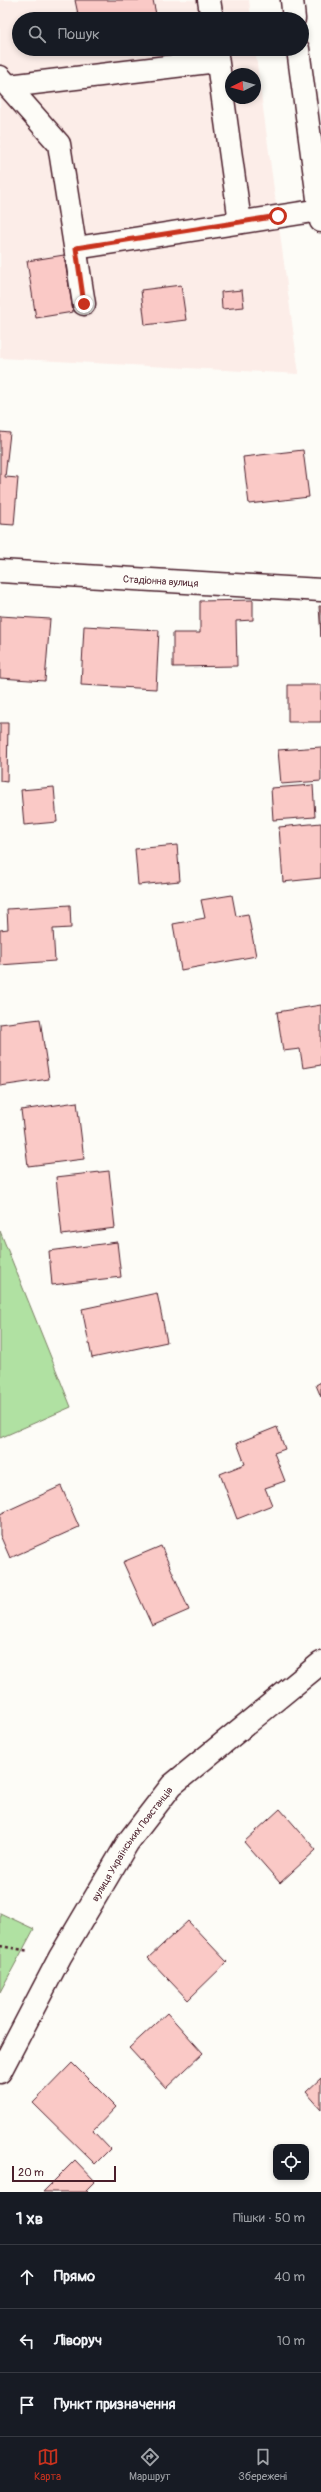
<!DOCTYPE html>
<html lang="uk">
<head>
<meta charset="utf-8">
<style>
	body { margin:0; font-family:Pangolin,sans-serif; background:#242831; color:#f1f3f6 }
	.controls { position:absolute; right:12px; bottom:12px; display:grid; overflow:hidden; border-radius:8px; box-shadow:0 2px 6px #0003 }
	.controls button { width:36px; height:36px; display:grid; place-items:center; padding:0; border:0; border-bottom:1px solid #363941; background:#171b24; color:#f1f3f6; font:20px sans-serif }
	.compass { position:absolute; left:225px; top:68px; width:36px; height:36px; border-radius:50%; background:#171b24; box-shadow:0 2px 6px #0003; rotate:265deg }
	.scale { position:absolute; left:12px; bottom:10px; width:104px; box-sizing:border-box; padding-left:4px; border:2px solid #4a1f2b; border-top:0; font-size:11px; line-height:14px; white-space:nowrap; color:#4a1f2b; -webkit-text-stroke:3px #fdfcf7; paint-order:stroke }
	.stop { position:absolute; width:12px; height:12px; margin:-9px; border:3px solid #c8321e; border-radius:50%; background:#fff }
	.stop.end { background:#c8321e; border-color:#fff; box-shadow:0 1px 4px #0008 }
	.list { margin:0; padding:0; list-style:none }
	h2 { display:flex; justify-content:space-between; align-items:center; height:52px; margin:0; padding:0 16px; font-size:17px }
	h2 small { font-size:13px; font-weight:400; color:#9ea1a6 }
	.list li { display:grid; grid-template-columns:26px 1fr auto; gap:12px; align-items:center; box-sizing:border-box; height:64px; padding:0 16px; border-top:1px solid #363941 }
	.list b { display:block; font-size:15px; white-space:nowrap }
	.list em { font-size:13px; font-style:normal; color:#9ea1a6 }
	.icon { flex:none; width:22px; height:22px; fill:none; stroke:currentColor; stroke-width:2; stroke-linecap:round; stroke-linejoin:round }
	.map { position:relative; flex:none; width:321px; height:2192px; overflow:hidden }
	.search { position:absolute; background:#171b24; box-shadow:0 2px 6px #0003; left:12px; right:12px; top:12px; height:44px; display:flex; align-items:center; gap:10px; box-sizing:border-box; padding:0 14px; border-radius:22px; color:#9ea1a6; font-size:15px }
	.sheet { height:244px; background:#171b24 }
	nav { display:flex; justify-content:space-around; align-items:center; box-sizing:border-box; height:56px; border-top:1px solid #363941; background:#171b24; font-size:11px; color:#9ea1a6 }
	nav a { display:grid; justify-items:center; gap:2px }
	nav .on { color:#c8321e }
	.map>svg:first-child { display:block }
	.built { fill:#fcede8; fill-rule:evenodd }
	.green { fill:#b0e1a2; stroke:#7d8066 }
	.building { fill:#fac9c6; stroke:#4a1f2b }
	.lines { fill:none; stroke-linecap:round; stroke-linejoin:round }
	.minor-casing { stroke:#4a1f2b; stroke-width:25 }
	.path { stroke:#4a1f2b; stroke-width:2.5; stroke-dasharray:3 3; stroke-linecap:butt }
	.minor { stroke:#fdfcf7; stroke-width:22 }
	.route { stroke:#c8321e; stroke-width:5 }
	.labels { text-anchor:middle; stroke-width:3; stroke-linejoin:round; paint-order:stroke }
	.street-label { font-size:10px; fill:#4a1f2b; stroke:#fdfcf7 }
</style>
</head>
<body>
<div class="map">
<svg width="321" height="2192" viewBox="0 0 321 2192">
	<rect width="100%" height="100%" fill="#fdfcf7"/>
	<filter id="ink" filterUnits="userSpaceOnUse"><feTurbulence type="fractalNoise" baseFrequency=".025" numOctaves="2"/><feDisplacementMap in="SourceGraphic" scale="8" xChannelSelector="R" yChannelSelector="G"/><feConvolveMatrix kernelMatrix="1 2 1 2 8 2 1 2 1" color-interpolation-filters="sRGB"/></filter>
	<g filter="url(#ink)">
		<path class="built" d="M0 0H249L251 19H19V49H255L299 374 0 358ZM231 74H255V98H231Z"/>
		<path class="green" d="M0 1231 71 1407 0 1438Z
			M0 1913 34 1929 0 1992Z"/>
		<path class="building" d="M75 0H153L157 19H79Z
			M64 255 73 312 36 318 27 261Z
			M181 285 186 320 145 325 141 290Z
			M242 290 244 307 222 309 221 292Z
			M0 432 10 433 5 477 18 478 14 525 0 524Z
			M303 450 309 497 249 504 243 457Z
			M253 600V620L236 621 237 666 173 667V633H200V601Z
			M319 606H321V637Z
			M0 616 50 619 45 681 0 678Z
			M84 626 159 630 156 689 81 685Z
			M288 685H321V722H288Z
			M0 723H8L7 782 0 781Z
			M321 747V781L281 784 278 750Z
			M313 785 315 817 273 820 271 788Z
			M54 787 57 822 24 825 21 790Z
			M321 823V878L283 882 279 827Z
			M177 845 180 881 138 885 135 849Z
			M232 895 236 916 248 914 256 956 181 970 173 924 205 918 201 900Z
			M70 905 71 928 53 929 55 961 0 965V930L8 929 7 909Z
			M321 1005V1065L303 1068 300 1049 283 1051 277 1012Z
			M40 1019 49 1079 0 1086V1024Z
			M77 1102 84 1159 28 1166 21 1110Z
			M109 1171 115 1228 62 1235 56 1177Z
			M117 1242 121 1277 52 1285 49 1251Z
			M157 1293 167 1342 92 1358 82 1309Z
			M321 1382V1397L316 1385Z
			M277 1427 285 1449 274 1453 285 1481 265 1488 272 1505 237 1519 220 1474 245 1464 237 1443Z
			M61 1486 79 1527 10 1558 0 1535V1514Z
			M161 1546 189 1610 152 1626 123 1562Z
			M280 1809 316 1850 280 1883 244 1842Z
			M188 1921 227 1962 188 2000 148 1958Z
			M167 2013 203 2053 166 2088 129 2048Z
			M72 2063 116 2107 93 2131 110 2149 95 2164 33 2103Z
			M321 2078V2109L306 2092Z
			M75 2160 95 2181 86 2190 88 2192H43Z"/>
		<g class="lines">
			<g class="minor-casing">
				<g id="minor">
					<path d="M209 0 212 19"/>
					<path d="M292 0 294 19"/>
					<path d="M216 49 240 222"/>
					<path d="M298 49 321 221"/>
					<path d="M0 77 59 144 84 304"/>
					<path d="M9 86 217 61"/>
					<path d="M76 248 320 210"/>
					<path id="s1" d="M0 571 321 590"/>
					<path id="s2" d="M0 2072 60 1957 128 1842 172 1785 321 1663"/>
				</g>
			</g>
			<path class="path" d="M0 1946 29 1951"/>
			<use href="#minor" class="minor"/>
		</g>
	</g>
	<g class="lines" filter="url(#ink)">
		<path class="route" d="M84 304 76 248 278 216"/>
	</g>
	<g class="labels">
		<g class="street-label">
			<text dy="4" stroke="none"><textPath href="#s1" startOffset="161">Стадіонна вулиця</textPath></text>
			<text dy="4" stroke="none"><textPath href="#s2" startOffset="264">вулиця Українських Повстанців</textPath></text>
		</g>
	</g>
</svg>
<div class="controls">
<button><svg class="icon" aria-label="locate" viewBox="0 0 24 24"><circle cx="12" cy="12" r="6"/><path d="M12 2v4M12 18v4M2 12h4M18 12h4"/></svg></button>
</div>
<svg class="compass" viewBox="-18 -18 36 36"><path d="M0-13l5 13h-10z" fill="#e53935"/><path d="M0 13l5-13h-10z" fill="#9ea1a6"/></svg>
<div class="scale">20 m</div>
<div class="stop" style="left:278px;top:216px"></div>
<div class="stop end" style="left:84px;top:304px"></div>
<div class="search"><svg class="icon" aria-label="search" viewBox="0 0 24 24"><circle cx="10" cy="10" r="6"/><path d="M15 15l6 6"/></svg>Пошук</div>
</div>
<section class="sheet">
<h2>1 хв<small>Пішки · 50 m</small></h2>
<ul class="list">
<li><svg class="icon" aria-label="ahead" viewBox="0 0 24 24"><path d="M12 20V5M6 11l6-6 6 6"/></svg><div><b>Прямо</b></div><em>40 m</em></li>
<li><svg class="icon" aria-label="left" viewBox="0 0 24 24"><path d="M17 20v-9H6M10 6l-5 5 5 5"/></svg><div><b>Ліворуч</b></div><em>10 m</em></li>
<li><svg class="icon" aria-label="arrive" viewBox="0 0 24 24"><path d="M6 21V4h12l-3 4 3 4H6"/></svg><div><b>Пункт призначення</b></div></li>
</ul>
</section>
<nav>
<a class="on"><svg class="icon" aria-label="map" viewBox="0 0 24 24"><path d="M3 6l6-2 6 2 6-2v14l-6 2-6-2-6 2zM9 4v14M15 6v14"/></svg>Карта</a>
<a><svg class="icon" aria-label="directions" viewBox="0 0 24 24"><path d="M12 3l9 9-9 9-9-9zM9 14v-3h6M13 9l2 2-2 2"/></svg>Маршрут</a>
<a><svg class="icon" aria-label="saved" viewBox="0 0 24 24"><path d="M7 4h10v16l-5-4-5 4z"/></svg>Збережені</a>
</nav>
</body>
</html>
